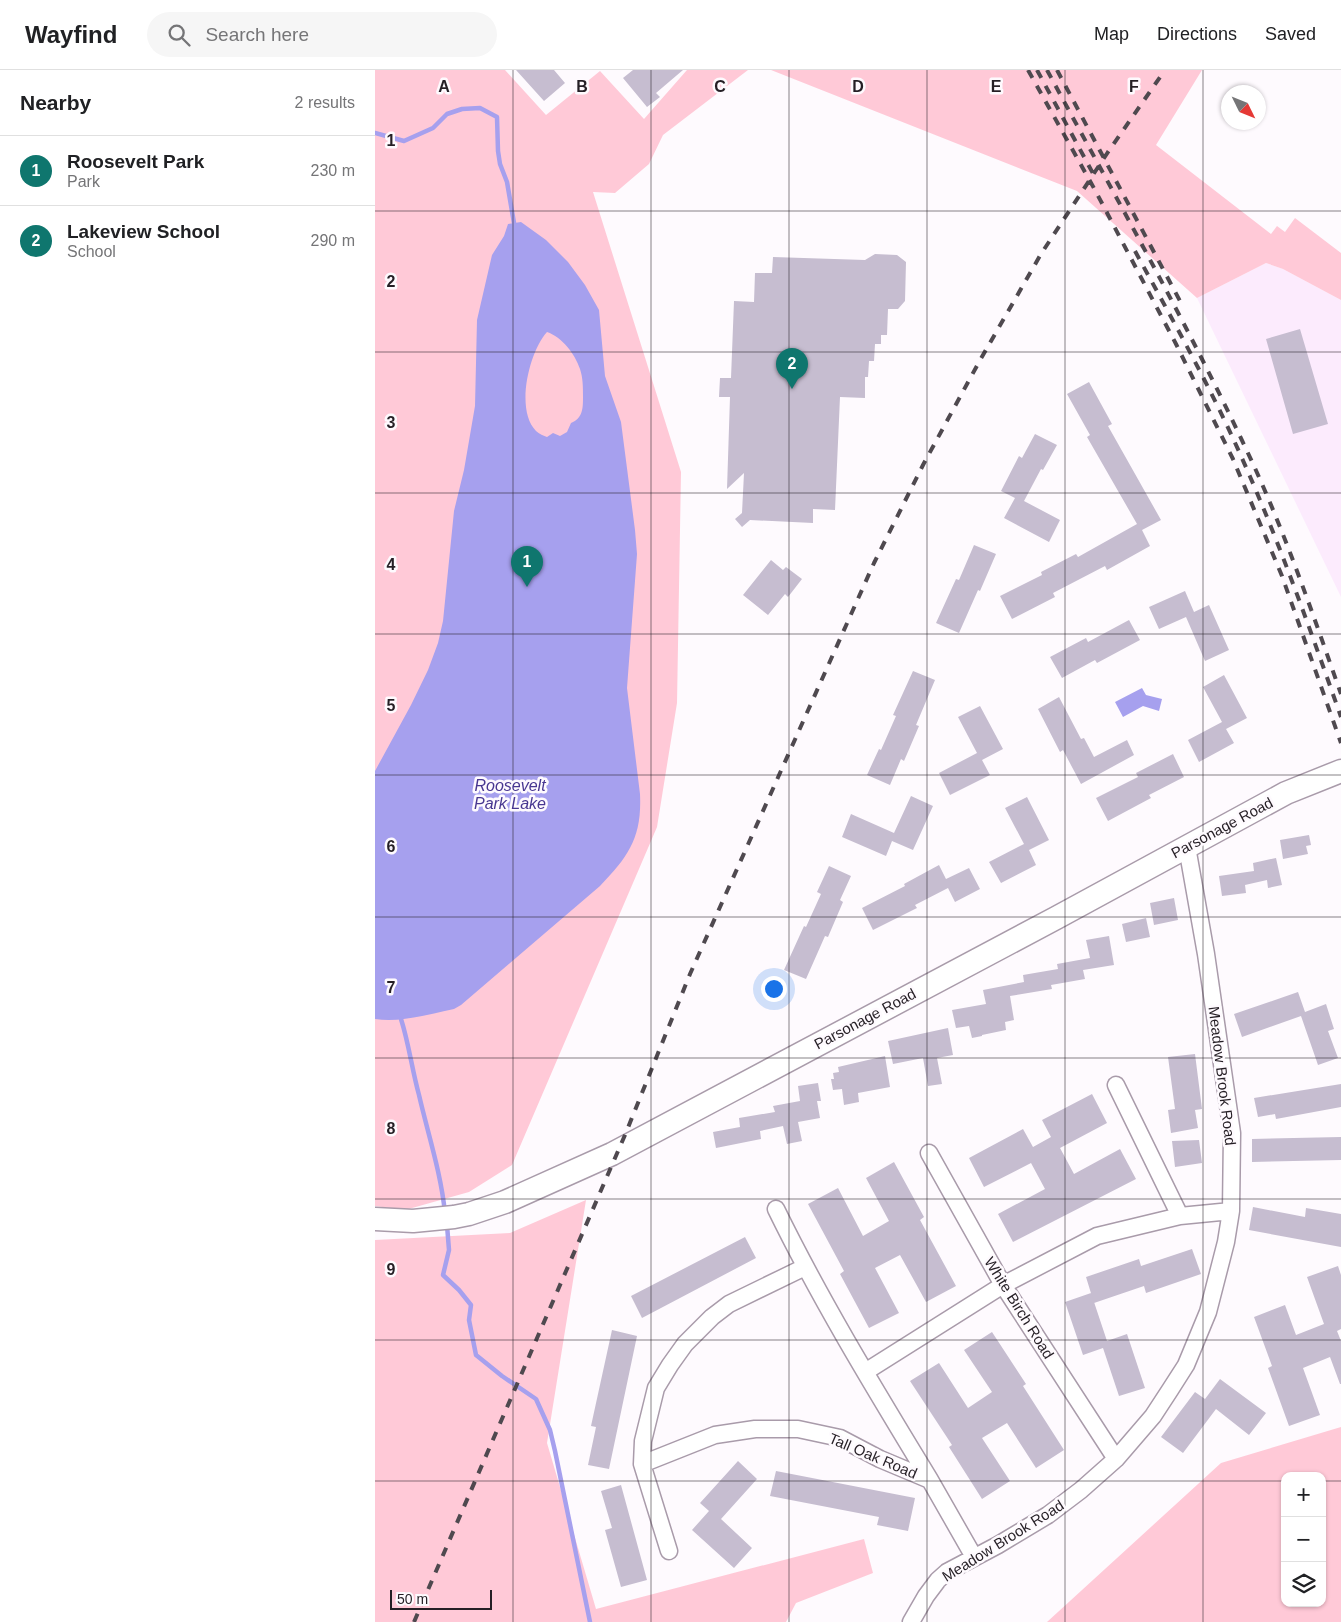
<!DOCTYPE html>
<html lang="en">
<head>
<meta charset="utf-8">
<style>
	body { margin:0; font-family:Helvetica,sans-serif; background:#f6f6f6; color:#202124 }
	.controls { position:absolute; right:15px; bottom:15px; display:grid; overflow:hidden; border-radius:10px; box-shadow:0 1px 4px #0004 }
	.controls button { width:45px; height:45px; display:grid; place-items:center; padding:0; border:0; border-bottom:1px solid #e0e0e0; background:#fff; color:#202124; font:25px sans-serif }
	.compass { position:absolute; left:846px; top:15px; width:45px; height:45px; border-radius:50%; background:#fff; box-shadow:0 1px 4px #0004; rotate:133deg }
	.scale { position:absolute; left:15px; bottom:12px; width:102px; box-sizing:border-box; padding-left:5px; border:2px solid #251f25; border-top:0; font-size:14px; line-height:18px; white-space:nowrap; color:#251f25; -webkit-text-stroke:4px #fefafe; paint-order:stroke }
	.you { position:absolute; left:398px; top:918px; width:18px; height:18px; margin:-12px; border:4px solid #fff; border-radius:50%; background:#1a73e8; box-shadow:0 0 0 8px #1a73e833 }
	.badge { display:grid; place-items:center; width:32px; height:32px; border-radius:50%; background:#0f766e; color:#fff; font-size:16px; font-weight:700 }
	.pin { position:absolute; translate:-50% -41px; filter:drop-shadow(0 1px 2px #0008) }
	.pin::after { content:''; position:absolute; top:26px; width:18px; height:15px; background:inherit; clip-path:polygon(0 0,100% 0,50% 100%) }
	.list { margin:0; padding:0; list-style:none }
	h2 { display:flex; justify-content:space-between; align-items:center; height:65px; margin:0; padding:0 20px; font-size:21px }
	h2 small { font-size:16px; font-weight:400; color:#757577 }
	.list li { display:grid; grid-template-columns:32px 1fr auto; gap:15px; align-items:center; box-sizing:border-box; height:70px; padding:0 20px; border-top:1px solid #e0e0e0 }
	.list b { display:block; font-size:19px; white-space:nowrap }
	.list p { margin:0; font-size:16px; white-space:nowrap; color:#757577 }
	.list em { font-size:16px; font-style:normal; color:#757577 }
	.icon { flex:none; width:28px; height:28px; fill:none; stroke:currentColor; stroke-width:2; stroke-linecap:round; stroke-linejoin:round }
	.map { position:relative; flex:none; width:966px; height:1552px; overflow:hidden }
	header { display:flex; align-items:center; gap:30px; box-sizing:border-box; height:70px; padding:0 25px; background:#fff; border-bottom:1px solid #e0e0e0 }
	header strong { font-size:24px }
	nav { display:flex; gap:28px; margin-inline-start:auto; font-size:18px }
	.search { width:350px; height:45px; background:#f6f6f6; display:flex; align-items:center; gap:12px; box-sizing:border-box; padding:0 18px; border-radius:28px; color:#757577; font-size:19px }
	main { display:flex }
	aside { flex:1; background:#fff }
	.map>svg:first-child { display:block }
	.built { fill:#fcebfd }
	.green { fill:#ffc9d7; fill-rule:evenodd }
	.water { fill:#a6a0ee; fill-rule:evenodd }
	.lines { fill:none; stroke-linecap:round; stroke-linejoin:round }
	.stream { stroke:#a6a0ee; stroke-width:4.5 }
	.building { fill:#c6bdd0 }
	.street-casing { stroke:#a99baa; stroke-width:19 }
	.secondary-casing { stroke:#a99baa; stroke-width:25 }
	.street { stroke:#fff; stroke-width:16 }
	.secondary { stroke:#fff; stroke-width:22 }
	.rail { stroke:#4f494f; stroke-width:4; stroke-dasharray:9 9; stroke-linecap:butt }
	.grid { fill:none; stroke:#251f25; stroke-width:1; stroke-opacity:0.55 }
	.labels { text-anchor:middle; stroke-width:5; stroke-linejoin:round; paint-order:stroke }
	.street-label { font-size:15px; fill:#251f25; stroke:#fefafe }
	.water-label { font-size:16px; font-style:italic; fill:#483791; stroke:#fefafe }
	.grid-label { font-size:16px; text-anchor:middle; font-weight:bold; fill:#251f25; stroke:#fefafe; stroke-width:5; stroke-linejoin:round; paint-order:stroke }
</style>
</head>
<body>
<header>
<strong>Wayfind</strong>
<div class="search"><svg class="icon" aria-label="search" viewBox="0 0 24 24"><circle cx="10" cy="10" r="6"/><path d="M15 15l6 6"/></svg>Search here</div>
<nav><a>Map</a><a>Directions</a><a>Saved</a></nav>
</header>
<main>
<aside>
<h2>Nearby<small>2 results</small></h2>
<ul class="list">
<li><span class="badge">1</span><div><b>Roosevelt Park</b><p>Park</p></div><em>230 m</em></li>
<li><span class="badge">2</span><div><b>Lakeview School</b><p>School</p></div><em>290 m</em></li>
</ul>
</aside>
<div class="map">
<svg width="966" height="1552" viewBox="0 0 966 1552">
	<rect width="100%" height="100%" fill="#fefafe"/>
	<path class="built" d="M891 193 908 199 966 230V527L822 228Z"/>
	<path class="green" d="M0 0H130L171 45 225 1 269 49 312 0H373L288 65 274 94 240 123 218 122 306 402 302 633 282 757 137 1095 94 1122 30 1140 0 1136Z
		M396 0H827L781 75 896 164 902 156 910 162 920 148 966 183V230L908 199 891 193 822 228 702 121Z
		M211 1130 172 1373 221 1539 489 1469 498 1503 421 1533 411 1552H0V1170L135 1163Z
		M966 1357V1552H672L846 1393ZM910 1406H947V1533H910Z"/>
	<path class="water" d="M146 152 171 170 193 192 210 215 224 240 230 306 246 352 260 460 262 484 252 618 265 724C267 767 254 786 225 816L86 935 79 939C54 944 26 953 0 949V701L36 635 53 600 63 573 68 551 79 441 89 400 100 336 102 250 117 185 129 166 133 154ZM172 262C187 267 200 284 205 299 208 308 208 317 208 327 208 338 208 348 196 353L192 362 185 366 178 363 172 367C169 366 164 364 161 361 140 340 154 282 172 262Z
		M767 618 771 625 787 629 784 641 768 636 748 647 740 632Z"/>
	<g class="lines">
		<path class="stream" d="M0 63 29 71 58 58 72 44 87 39 105 38 122 47 123 81 125 94 132 112 139 153
			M26 949C34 974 37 1000 44 1025 53 1064 66 1103 70 1143
			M72 1155 74 1180 68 1205 84 1220 96 1235 94 1250 101 1285 127 1306 161 1329 175 1360 180 1381 215 1552"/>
	</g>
	<path class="building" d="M141 0H179L190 13 169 31Z
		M258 0H308L281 23 285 27 272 37 248 8Z
		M500 184 522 185 531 192 530 231 523 239H513L512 265H506V274H500L499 291H494L493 307H490V328L465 327 460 440 438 439V453L375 450 367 457 360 449 367 443 369 403 352 419 355 327H344L345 308H356L359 231 379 232 380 203H397L398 187 490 190Z
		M925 259 953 354 918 364 891 269Z
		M714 312 737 354 733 356 786 450 767 460 775 476 732 500 730 496 678 523 680 527 637 549 625 526 667 505 666 502 701 484 703 487 762 454 712 367 715 365 692 324Z
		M660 364 682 375 668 400 666 399 649 431 685 450 674 472 629 448 640 428 626 421 644 386 647 388Z
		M599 475 621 484 605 521 603 520 584 563 561 553 581 509 584 510Z
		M396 490 408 500 411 497 427 509 413 527 410 524 393 545 368 525Z
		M810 521 819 542 834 535 854 580 830 591 811 547 784 559 774 537Z
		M754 550 765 570 722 593 720 590 687 608 675 587 711 568 713 572Z
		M538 601 560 610 541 655 544 656 529 691 526 689 515 715 492 705 504 679 506 680 521 646 518 645Z
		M849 605 872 648 851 659 859 673 824 692 813 670 847 652 828 617Z
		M684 627 706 669 709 668 719 687 752 670 759 685 706 714 688 680 685 682 663 639Z
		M605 636 628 679 607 690 615 705 575 725 564 703 602 683 583 647Z
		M798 684 809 707 774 725 776 728 733 751 721 728 763 707 761 703Z
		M536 726 558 736 538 780 517 771 511 786 467 767 476 744 519 763Z
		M652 727 674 770 654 780 661 795 626 813 614 792 649 774 630 738Z
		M934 765 936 775 931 776 933 784 908 789 905 770Z
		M901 788 907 815 893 818 892 810 870 815 871 823 847 826 844 806 879 801 878 793Z
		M564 795 571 809 594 798 605 819 580 832 573 818 540 835 542 838 498 860 487 838 530 816 529 814Z
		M454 796 476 806 465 830 468 832 453 867 450 866 431 909 409 900 429 856 431 857 446 824 442 822Z
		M799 828 803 850 779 855 775 833Z
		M771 848 775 867 751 872 747 854Z
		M734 866 739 895 708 900 710 909 676 915 677 919 635 926 639 950 630 952 631 960 607 965V966L597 968 594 956 581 958 577 940 611 934 608 920 649 912 648 905 683 899 682 894 715 888 711 870Z
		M923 922 930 942 951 934 959 959 953 961 963 988 943 995 926 946 867 967 859 944Z
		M573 958 578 985 562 988 567 1014 553 1016 548 988 518 994 513 971Z
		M820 984 827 1039 820 1040 823 1058 796 1063 793 1040 800 1039 793 987Z
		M510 986 515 1017 483 1023 484 1032 469 1035 467 1019 458 1020 456 1009H459L458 1003 464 1002 463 997Z
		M443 1013 446 1031H442L445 1048 423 1052 427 1071 412 1074 408 1056 385 1061 386 1069 341 1078 338 1062 365 1057 364 1048 400 1042 398 1036 425 1031 423 1016Z
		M966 1014V1037L901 1049 900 1044 883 1047 879 1028Z
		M717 1024 732 1053 685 1078 699 1104 745 1079 761 1109 638 1172 623 1144 670 1119 656 1093 609 1117 594 1088 648 1059 658 1077 676 1067 667 1050Z
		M966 1067V1090L877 1092V1069Z
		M824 1070 827 1093 800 1097 797 1071Z
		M519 1092 549 1147 545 1150 581 1216 551 1232 525 1185 500 1198 524 1243 494 1258 465 1204 469 1201 433 1134 463 1118 488 1166 514 1151 491 1108Z
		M878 1137 930 1147 931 1138 966 1144V1177L874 1160Z
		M370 1167 381 1188 267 1248 256 1226Z
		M817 1179 826 1204 771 1223 769 1216 719 1233 711 1207 764 1189 766 1196Z
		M963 1196 966 1205V1259L962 1261 966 1271V1314H965L955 1287 928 1298 945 1345 914 1356 893 1298 897 1296 879 1247 910 1235 921 1265 949 1254 932 1207Z
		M716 1223 732 1271 752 1264 770 1318 744 1326 728 1278 708 1285 690 1232Z
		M237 1260 262 1266 234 1399 213 1395 221 1357 216 1356Z
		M617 1262 651 1314 648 1316 689 1380 661 1398 632 1353 607 1368 635 1411 607 1429 574 1377 577 1375 535 1311 564 1293 593 1338 617 1322 589 1280Z
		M845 1309 891 1343 874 1365 841 1339 808 1383 786 1367 820 1322 830 1329Z
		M363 1391 382 1409 346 1449 377 1478 359 1498 317 1460 334 1441 325 1433Z
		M401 1401 540 1428 533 1461 502 1455 504 1447 395 1426Z
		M246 1415 272 1510 246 1517 230 1460 237 1458 226 1421Z"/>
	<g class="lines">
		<g class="street-casing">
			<path id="street" d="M741 1015 805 1146
				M554 1083 628 1215 741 1389
				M401 1139C447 1233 501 1321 555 1410
				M490 1302 628 1215 722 1166 805 1146 856 1141
				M267 1394 340 1365 380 1359H423L465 1368 505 1389 555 1410 599 1487
				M294 1481 267 1394 268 1371 281 1318 295 1295 310 1274 337 1247 354 1234 430 1197
				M536 1552 551 1526 563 1510 572 1502 623 1475 673 1445 706 1420 741 1389 778 1346 795 1320 811 1295 833 1242 851 1172 856 1141 857 1063 831 884 812 777"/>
		</g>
		<g class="secondary-casing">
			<path id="secondary" d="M0 1149 38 1151 79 1147 94 1144 130 1132 237 1084 681 848 911 723 966 701"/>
		</g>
		<use href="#street" class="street"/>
		<use href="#secondary" class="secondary"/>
		<path class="rail" d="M653 0 720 120 801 274 858 389 907 506 966 673
			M662 0 721 109
			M672 0C740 126 811 251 872 381 909 459 937 542 966 624
			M682 0 805 231
			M760 181C797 249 835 316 866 386 904 471 935 559 966 647
			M39 1552 250 1065 315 904 499 493 548 395 604 292 666 184 733 82 790 0"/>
	</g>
	<path class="grid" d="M138 0V1552M276 0V1552M414 0V1552M552 0V1552M690 0V1552M828 0V1552M0 141H966M0 282H966M0 423H966M0 564H966M0 705H966M0 847H966M0 988H966M0 1129H966M0 1270H966M0 1411H910M947 1411H966"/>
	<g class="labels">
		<g class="street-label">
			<text transform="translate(847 758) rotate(-28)" y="5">Parsonage Road</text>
			<text transform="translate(490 949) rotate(-28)" y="5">Parsonage Road</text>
			<text transform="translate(847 1006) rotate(83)" y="5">Meadow Brook Road</text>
			<text transform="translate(644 1238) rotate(58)" y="5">White Birch Road</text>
			<text transform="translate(498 1386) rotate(23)" y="5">Tall Oak Road</text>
			<text transform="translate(628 1471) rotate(-32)" y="5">Meadow Brook Road</text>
		</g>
		<g class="water-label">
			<text x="135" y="721">Roosevelt<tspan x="135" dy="18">Park Lake</tspan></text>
		</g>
	</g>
	<g class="grid-label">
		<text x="69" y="22">A</text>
		<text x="207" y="22">B</text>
		<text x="345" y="22">C</text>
		<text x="483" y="22">D</text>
		<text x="621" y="22">E</text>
		<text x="759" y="22">F</text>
		<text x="16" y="76">1</text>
		<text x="16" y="217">2</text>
		<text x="16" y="358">3</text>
		<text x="16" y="500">4</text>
		<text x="16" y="641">5</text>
		<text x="16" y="782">6</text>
		<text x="16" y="923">7</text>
		<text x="16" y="1064">8</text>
		<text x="16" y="1205">9</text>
	</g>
</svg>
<div class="controls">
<button>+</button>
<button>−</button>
<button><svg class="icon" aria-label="layers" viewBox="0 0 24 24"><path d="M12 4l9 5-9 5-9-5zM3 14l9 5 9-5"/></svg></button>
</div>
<svg class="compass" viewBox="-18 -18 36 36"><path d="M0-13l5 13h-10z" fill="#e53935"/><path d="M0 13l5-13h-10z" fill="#757577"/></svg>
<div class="scale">50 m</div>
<div class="you"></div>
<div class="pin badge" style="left:152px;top:517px">1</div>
<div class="pin badge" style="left:417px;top:319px">2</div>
</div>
</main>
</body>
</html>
